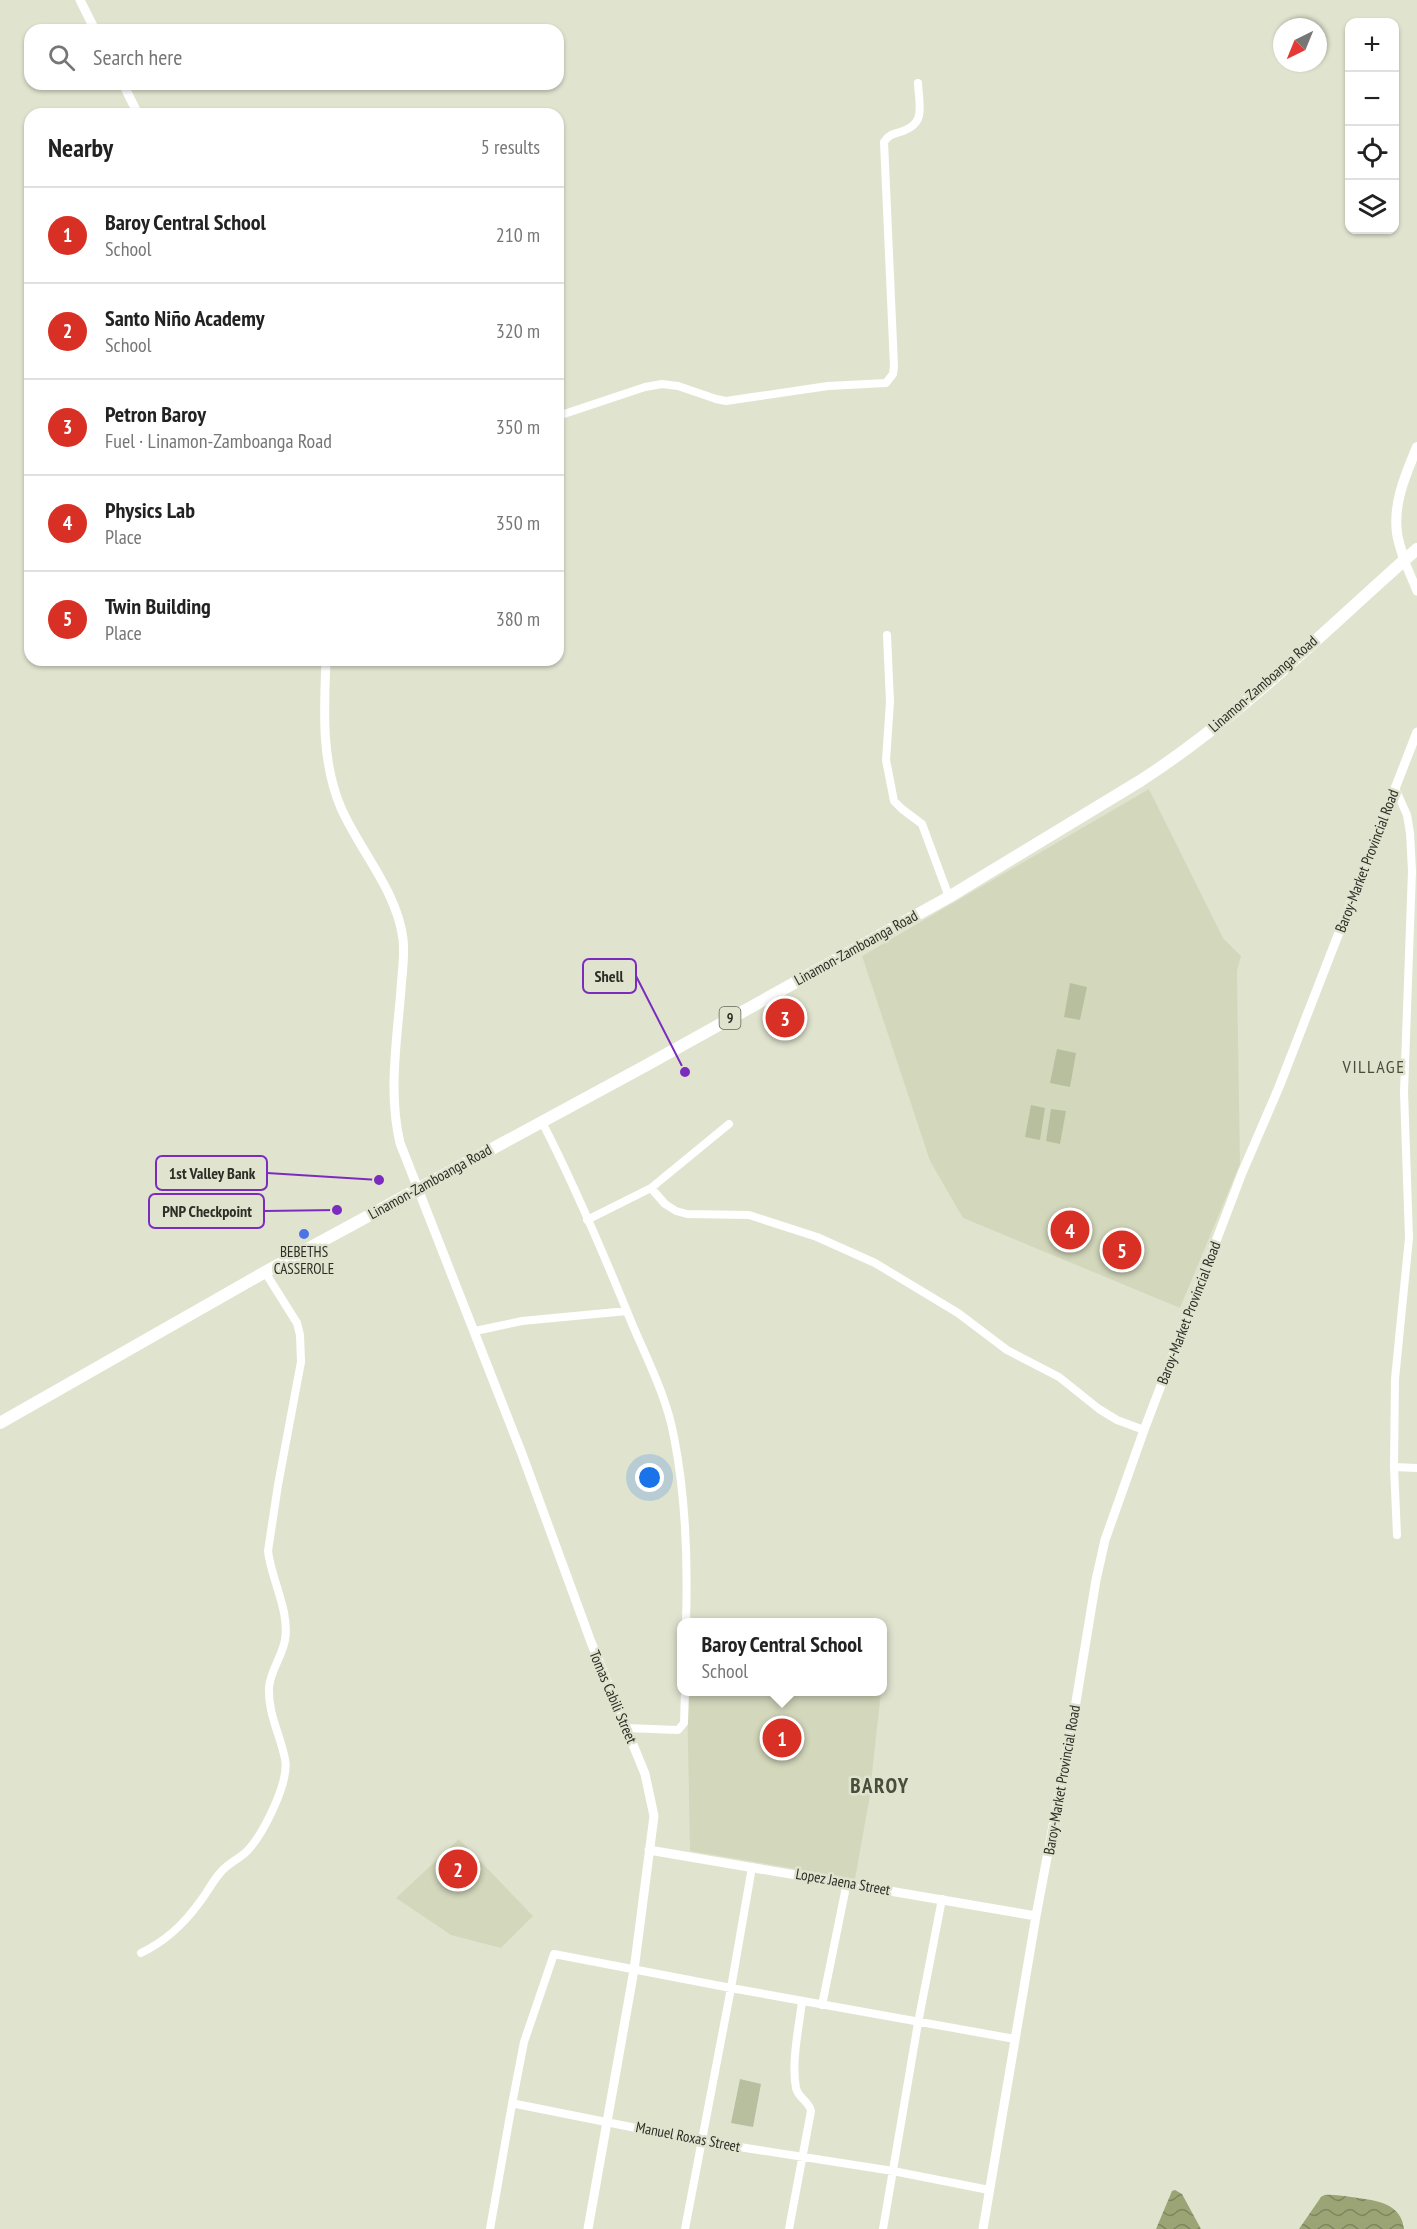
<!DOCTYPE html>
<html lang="en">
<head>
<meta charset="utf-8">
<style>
	body { margin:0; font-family:"PT Sans Narrow",sans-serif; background:#f6f6f6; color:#222 }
	.controls { position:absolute; right:18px; top:18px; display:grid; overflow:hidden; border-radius:12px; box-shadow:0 2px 4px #0004 }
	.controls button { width:54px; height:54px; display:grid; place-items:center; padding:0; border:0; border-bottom:2px solid #e0e0e0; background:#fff; color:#222; font:30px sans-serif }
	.compass { position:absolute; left:1273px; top:18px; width:54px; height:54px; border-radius:50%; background:#fff; box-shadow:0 2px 4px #0004; rotate:223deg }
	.you { position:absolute; left:650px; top:1478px; width:21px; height:21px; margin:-15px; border:4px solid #fff; border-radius:50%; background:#1a73e8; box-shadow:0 0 0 9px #1a73e833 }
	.badge { display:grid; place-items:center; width:39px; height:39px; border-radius:50%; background:#d93025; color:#fff; font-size:20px; font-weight:700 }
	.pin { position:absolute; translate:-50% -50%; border:3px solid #fff; box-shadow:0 2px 6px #0006 }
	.popup { position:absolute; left:677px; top:1618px; width:210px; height:78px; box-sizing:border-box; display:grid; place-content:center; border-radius:12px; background:#fff; filter:drop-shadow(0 2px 4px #0005); font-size:20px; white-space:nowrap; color:#767676 }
	.popup b { font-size:22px; color:#222 }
	.popup::after { content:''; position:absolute; left:50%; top:100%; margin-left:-12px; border:12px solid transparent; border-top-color:#fff }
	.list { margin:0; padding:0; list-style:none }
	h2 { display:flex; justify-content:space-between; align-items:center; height:78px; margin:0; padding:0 24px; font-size:26px }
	h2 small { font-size:20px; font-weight:400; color:#767676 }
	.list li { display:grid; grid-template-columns:39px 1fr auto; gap:18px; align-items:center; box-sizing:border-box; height:96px; padding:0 24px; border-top:2px solid #e0e0e0 }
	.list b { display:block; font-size:22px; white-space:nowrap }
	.list p { margin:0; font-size:20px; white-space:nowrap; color:#767676 }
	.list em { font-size:20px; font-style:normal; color:#767676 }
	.icon { flex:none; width:33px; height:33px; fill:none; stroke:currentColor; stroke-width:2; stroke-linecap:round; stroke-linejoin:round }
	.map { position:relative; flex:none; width:1417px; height:2229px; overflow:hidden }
	.search { position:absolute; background:#fff; box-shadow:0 2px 4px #0004; left:24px; top:24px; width:540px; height:66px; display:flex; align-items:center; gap:15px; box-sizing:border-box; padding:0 21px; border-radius:18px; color:#767676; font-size:22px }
	.panel { position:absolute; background:#fff; box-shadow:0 2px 4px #0004; left:24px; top:108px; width:540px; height:558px; border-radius:18px }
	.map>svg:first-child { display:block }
	.built { fill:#d3d8bc }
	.green { fill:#b8bf9e }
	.water { fill:url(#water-waves) }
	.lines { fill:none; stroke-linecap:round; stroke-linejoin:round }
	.minor { stroke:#fff; stroke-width:8 }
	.tertiary { stroke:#fff; stroke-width:9 }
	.secondary { stroke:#fff; stroke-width:10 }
	.trunk { stroke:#fff; stroke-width:12 }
	.poi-dot { fill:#4d74e7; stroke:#e0e4cf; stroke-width:2 }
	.labels { text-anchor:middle; stroke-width:5; stroke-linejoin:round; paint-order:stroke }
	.shield { fill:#e0e4cf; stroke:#626559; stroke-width:1.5 }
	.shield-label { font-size:14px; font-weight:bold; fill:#2c2e26 }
	.street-label { font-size:15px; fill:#2c2e26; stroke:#e0e4cf }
	.poi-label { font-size:15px; fill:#2c2e26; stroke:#e0e4cf }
	.quarter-label { font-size:18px; letter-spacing:1.5px; fill:#494d3b; stroke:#e0e4cf }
	.district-label { font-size:21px; font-weight:bold; letter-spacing:1.5px; fill:#494d3b; stroke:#e0e4cf }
	.leader { fill:none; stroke:#7b2cbf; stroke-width:2 }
	.callout-dot { fill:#7b2cbf; stroke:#e0e4cf; stroke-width:2 }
	.callout { fill:#e0e4cf; stroke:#7b2cbf; stroke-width:2 }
	.callout-label { font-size:16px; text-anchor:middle; font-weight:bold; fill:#2c2e26 }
</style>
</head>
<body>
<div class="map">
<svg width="1417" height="2229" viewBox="0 0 1417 2229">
	<defs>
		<pattern id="water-waves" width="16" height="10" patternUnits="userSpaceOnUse" patternTransform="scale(1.5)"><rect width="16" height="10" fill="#9ba474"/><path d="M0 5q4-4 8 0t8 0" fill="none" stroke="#7f865f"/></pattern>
	</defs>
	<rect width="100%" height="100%" fill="#e0e4cf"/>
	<path class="built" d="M1149 789 1223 938 1241 956 1237 971 1240 1164 1180 1308 963 1218 930 1161 862 956Z
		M687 1692H881L869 1801 855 1879 690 1851Z
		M459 1839 533 1916 501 1948 451 1935 396 1898Z"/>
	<path class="green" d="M1070 983 1087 987 1080 1020 1064 1017Z
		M1057 1049 1076 1053 1070 1087 1050 1083Z
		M1031 1105 1045 1108 1040 1140 1025 1137Z
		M1051 1109 1066 1111 1060 1144 1046 1141Z
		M740 2079 761 2084 753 2127 731 2123Z"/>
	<path class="water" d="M1175 2190 1182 2194 1201 2229H1156L1172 2191Z
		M1325 2195C1336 2194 1348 2197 1358 2198 1379 2201 1401 2204 1404 2229H1299L1321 2197Z"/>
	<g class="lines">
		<path class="minor" d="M558 416 645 387 662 384 678 386 716 399 726 401 828 386 886 383 893 374 894 366 884 142C888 135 893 134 900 132 927 124 919 106 918 83
			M887 635 890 702 886 760 894 801 902 809 922 824 949 897
			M1395 788 1407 815 1410 833 1412 871 1404 1092 1409 1238 1395 1379 1394 1467 1397 1535
			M542 1122C576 1188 605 1257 633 1326 648 1361 667 1398 674 1437 686 1498 688 1560 686 1622
			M651 1188 665 1204 676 1211 687 1214 749 1215 817 1237 875 1263 958 1313 1007 1350 1059 1377 1099 1409 1117 1420 1144 1430
			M587 1220 651 1188 729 1124
			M475 1331 522 1321 627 1311
			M1394 1467 1417 1468
			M626 1728 678 1730 684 1723 685 1692
			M141 1953C166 1941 183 1925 199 1903 207 1893 212 1882 220 1873 227 1864 237 1860 245 1853 262 1837 290 1782 285 1759 280 1734 268 1714 269 1688 270 1671 282 1657 285 1640 290 1611 271 1579 268 1551L278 1485 301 1362 300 1335 297 1323 265 1272
			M822 2005 847 1882
			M512 2104 524 2042 554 1954 731 1988 1015 2039
			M490 2229 512 2104H516L701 2141 893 2171 989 2190
			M685 2229 731 1988 752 1867
			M789 2229 811 2111C809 2101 798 2098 796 2088 791 2063 799 2027 802 2001
			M883 2229 918 2023 942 1899"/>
		<path class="tertiary" d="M80 0 95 30
			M123 84 138 114
			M1404 560 1417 591
			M326 660C324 710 321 761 341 808 360 851 397 891 403 939 405 955 402 973 401 989 397 1041 388 1092 400 1143L522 1454 591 1642 645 1774 654 1816 634 1970 588 2229
			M649 1850 1036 1916
			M983 2229 1036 1916 1074 1714 1096 1580 1105 1540 1144 1430 1242 1173 1279 1087 1417 732"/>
		<path class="secondary" d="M1404 560C1402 551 1398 542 1397 533 1393 502 1406 474 1417 447"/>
		<path class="trunk" d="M0 1423 265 1272 645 1066 949 897 1140 781C1241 716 1327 628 1417 549"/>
	</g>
	<circle class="poi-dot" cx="304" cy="1234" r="6"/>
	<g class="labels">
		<rect class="shield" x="719.5" y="1007" width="21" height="22" rx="4.5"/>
		<g class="shield-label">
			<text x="730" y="1023">9</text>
		</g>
		<g class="street-label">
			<text transform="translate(1263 684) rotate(-41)" y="5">Linamon-Zamboanga Road</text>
			<text transform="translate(1367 861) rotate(-69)" y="5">Baroy-Market Provincial Road</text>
			<text transform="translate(856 948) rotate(-29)" y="5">Linamon-Zamboanga Road</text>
			<text transform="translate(430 1182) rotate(-29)" y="5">Linamon-Zamboanga Road</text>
			<text transform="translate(1189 1313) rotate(-69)" y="5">Baroy-Market Provincial Road</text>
			<text transform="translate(613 1697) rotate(67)" y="5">Tomas Cabili Street</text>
			<text transform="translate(1062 1780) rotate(-80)" y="5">Baroy-Market Provincial Road</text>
			<text transform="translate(843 1882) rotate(10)" y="5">Lopez Jaena Street</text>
			<text transform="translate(688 2137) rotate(11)" y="5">Manuel Roxas Street</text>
		</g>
		<g class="poi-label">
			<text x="304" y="1257">BEBETHS<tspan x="304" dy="17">CASSEROLE</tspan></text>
		</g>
		<g class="quarter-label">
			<text x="1374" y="1073">VILLAGE</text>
		</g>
		<g class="district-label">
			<text x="880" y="1793">BAROY</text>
		</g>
	</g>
	<path class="leader" d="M685 1072L636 976M379 1180L267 1173M337 1210L264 1211"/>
	<g class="callout-dot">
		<circle cx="685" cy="1072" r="6"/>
		<circle cx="379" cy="1180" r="6"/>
		<circle cx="337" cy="1210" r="6"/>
	</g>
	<g class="callout">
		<rect x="583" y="959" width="53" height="34" rx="6"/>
		<rect x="156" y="1156" width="111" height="34" rx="6"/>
		<rect x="149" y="1194" width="115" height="34" rx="6"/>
	</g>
	<g class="callout-label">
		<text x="609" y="982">Shell</text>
		<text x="212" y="1179">1st Valley Bank</text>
		<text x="207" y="1217">PNP Checkpoint</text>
	</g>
</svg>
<div class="controls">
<button>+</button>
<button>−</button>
<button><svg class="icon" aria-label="locate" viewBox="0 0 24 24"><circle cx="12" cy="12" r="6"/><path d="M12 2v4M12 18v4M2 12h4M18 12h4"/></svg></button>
<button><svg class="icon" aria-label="layers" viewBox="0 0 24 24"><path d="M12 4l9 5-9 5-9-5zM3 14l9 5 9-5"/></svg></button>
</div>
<svg class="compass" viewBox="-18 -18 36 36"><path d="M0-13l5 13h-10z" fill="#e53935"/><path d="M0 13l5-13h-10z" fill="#767676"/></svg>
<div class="you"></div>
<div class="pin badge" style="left:782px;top:1738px">1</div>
<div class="popup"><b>Baroy Central School</b>School</div>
<div class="pin badge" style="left:458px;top:1869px">2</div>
<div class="pin badge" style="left:785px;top:1018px">3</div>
<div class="pin badge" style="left:1070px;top:1230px">4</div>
<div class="pin badge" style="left:1122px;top:1250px">5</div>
<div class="search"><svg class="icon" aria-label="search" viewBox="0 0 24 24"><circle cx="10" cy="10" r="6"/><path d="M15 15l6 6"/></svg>Search here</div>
<section class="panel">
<h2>Nearby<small>5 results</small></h2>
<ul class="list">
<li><span class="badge">1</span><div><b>Baroy Central School</b><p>School</p></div><em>210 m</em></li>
<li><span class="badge">2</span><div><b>Santo Niño Academy</b><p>School</p></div><em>320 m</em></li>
<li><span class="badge">3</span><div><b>Petron Baroy</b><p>Fuel · Linamon-Zamboanga Road</p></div><em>350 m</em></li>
<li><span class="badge">4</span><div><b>Physics Lab</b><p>Place</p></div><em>350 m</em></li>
<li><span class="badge">5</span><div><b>Twin Building</b><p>Place</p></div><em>380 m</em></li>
</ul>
</section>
</div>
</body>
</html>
